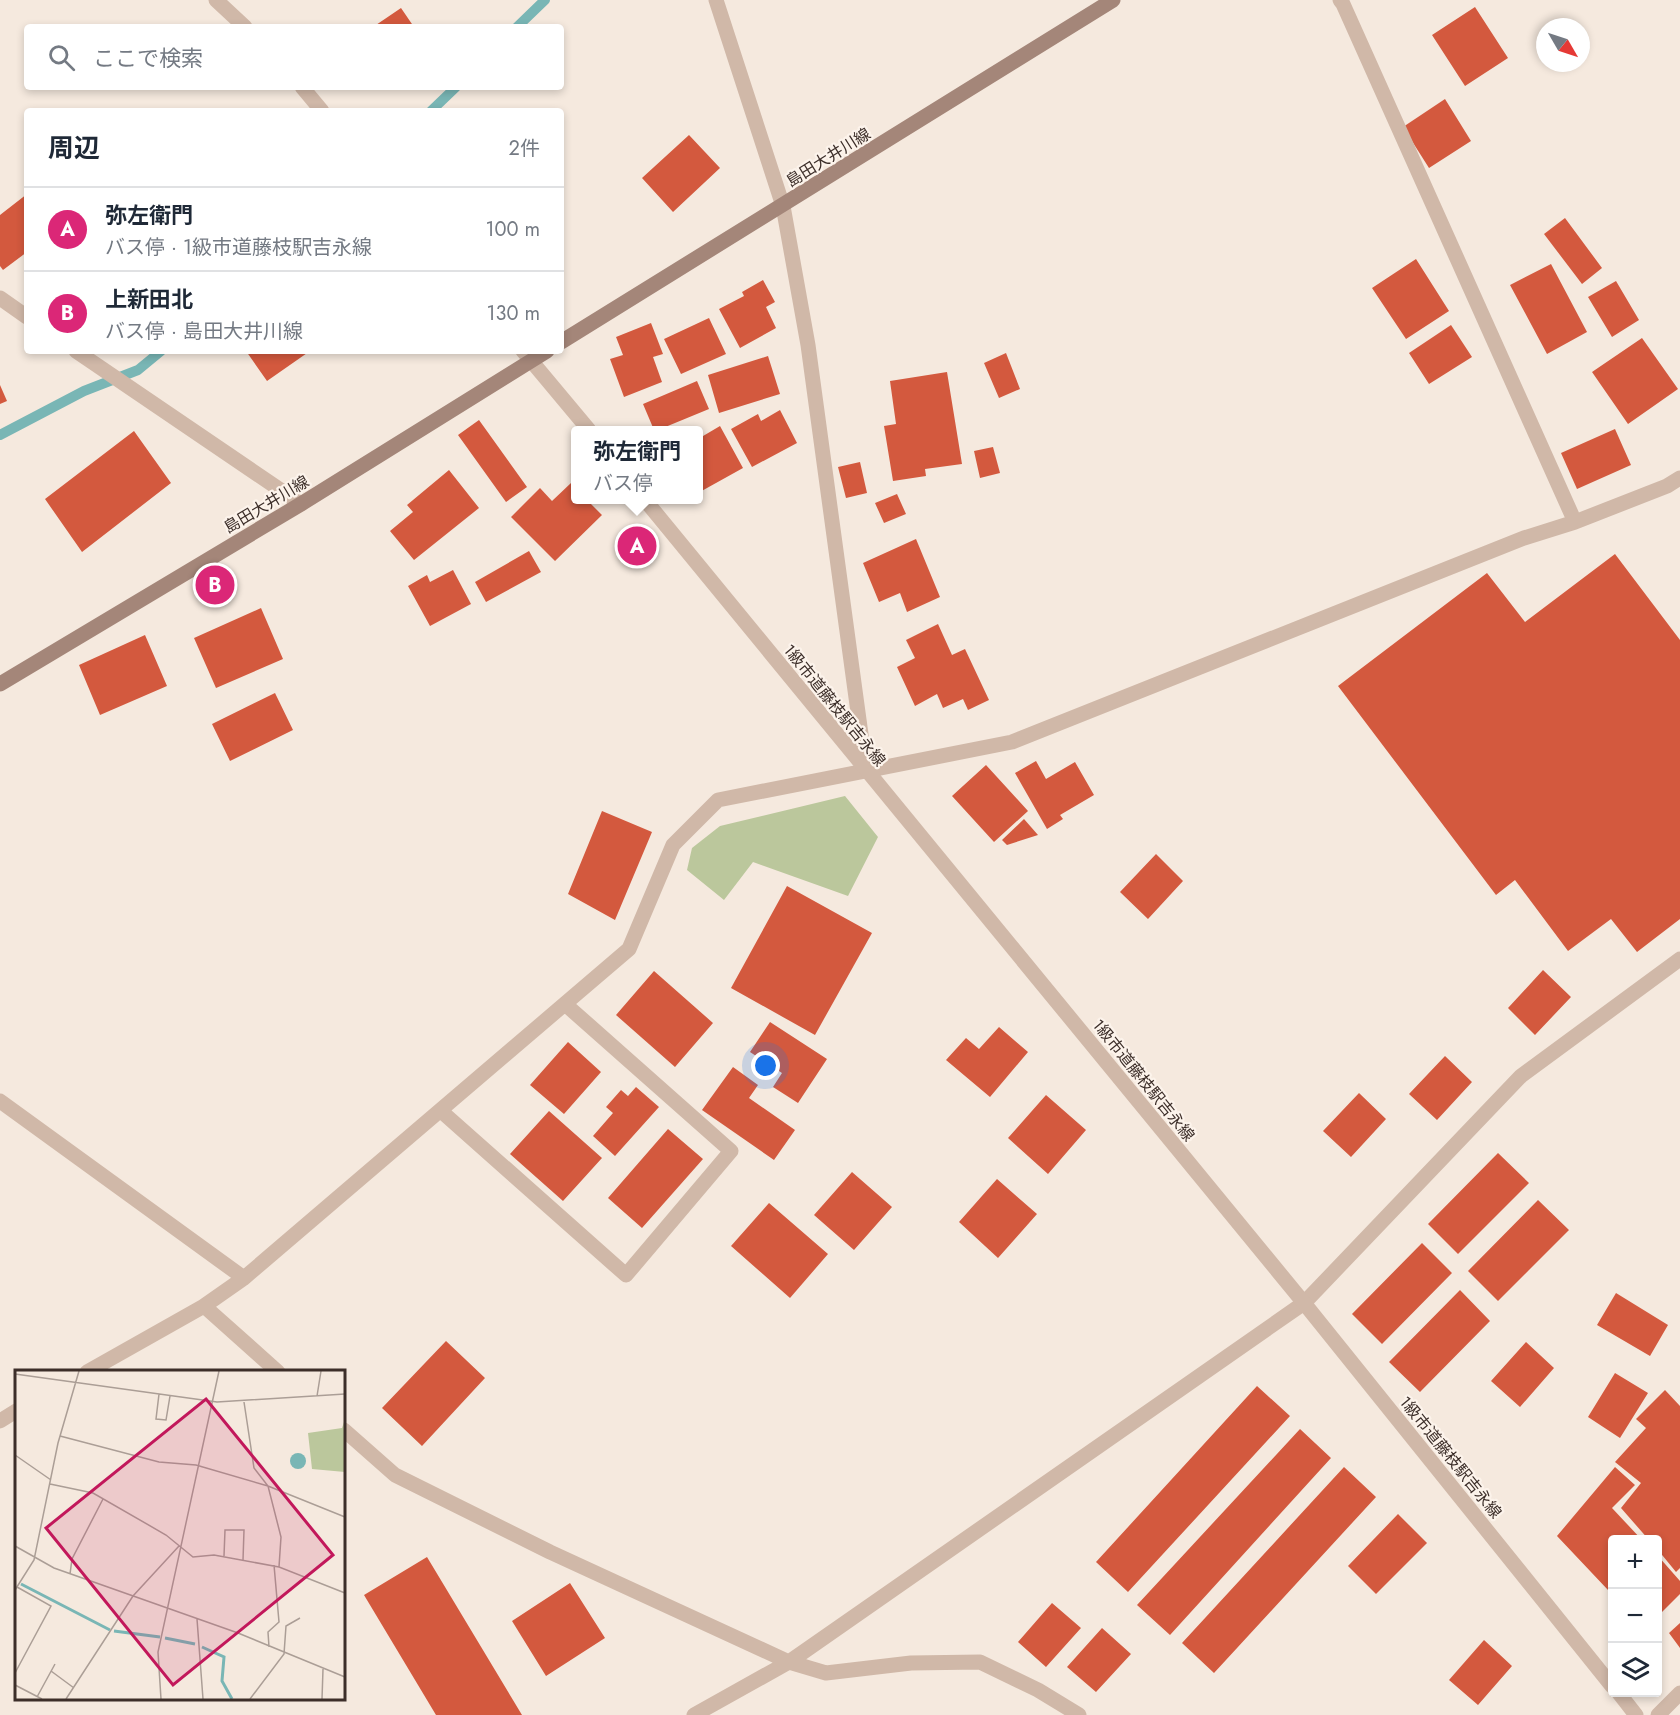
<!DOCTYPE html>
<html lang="ja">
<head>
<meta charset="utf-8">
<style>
	body { margin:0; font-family:Jost,"Noto Sans JP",sans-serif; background:#f6f6f7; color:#1f2937 }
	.controls { position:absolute; right:18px; bottom:18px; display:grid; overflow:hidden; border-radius:6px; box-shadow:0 3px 9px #0003 }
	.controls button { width:54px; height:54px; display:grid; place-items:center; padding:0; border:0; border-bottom:2px solid #e0e1e3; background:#fff; color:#1f2937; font:30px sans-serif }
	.compass { position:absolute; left:1536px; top:18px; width:54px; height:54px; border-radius:50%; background:#fff; box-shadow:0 3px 9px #0003; rotate:129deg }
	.you { position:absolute; left:766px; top:1066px; width:21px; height:21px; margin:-15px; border:4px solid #fff; border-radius:50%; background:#1a73e8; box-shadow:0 0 0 9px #1a73e833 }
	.badge { display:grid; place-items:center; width:39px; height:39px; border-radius:50%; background:#db2777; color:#fff; font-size:20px; font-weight:700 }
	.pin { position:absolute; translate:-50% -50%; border:3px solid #fff; box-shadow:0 2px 6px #0006 }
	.popup { position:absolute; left:571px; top:426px; width:132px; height:78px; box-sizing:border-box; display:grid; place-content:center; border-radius:6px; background:#fff; filter:drop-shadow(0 2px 4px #0005); font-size:20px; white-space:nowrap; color:#747a83 }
	.popup b { font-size:22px; color:#1f2937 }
	.popup::after { content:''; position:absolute; left:50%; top:100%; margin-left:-12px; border:12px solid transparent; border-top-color:#fff }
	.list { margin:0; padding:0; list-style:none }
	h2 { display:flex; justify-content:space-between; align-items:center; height:78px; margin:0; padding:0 24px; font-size:26px }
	h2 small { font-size:20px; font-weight:400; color:#747a83 }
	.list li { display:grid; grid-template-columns:39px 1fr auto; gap:18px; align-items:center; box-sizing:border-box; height:84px; padding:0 24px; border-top:2px solid #e0e1e3 }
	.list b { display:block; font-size:22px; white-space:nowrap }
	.list p { margin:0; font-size:20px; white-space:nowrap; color:#747a83 }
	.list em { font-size:20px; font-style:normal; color:#747a83 }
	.icon { flex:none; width:33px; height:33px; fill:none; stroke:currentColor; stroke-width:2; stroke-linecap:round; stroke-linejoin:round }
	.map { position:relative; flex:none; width:1680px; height:1715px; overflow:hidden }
	.search { position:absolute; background:#fff; box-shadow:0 3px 9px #0003; left:24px; top:24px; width:540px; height:66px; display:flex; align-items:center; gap:15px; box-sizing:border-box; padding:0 21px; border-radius:6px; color:#747a83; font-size:22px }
	.panel { position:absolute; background:#fff; box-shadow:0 3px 9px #0003; left:24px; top:108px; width:540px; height:246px; border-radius:6px }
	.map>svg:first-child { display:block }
	.green { fill:#bbc79c }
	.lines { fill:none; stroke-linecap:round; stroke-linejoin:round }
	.stream { stroke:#79b6b5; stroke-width:10 }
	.building { fill:#d3593e }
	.minor { stroke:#d0b8a8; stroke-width:15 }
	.tertiary { stroke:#d0b8a8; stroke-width:15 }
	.secondary { stroke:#a48679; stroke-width:15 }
	.labels { text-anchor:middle; stroke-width:4.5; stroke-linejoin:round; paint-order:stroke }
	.street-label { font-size:16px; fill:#3c2e29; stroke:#fcf3eb }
	.inset-river { fill:none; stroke:#79b6b5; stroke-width:3 }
	.inset-road { fill:none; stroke:#ab9e96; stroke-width:1.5 }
	.view { fill:#c2185b; fill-opacity:0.15; stroke:#c2185b; stroke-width:3 }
	.inset-edge { fill:none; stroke:#3c2e29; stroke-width:3 }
</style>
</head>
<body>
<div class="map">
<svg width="1680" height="1715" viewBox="0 0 1680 1715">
	<rect width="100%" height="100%" fill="#f5e9de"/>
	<path class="green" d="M845 796 878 837 848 896 753 862 724 900 687 870 692 848 720 826Z"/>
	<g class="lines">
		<path class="stream" d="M517 27 545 0
			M431 111 456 87
			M0 435 84 391 138 370 161 351"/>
	</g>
	<path class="building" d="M1475 7 1508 58 1465 86 1432 35Z
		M401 8 414 27H373Z
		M1445 99 1471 141 1429 168 1403 127Z
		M689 135 720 168 673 212 642 178Z
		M27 194V252L3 270 0 266V215Z
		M1565 218 1602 268 1582 284 1544 234Z
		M1416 259 1449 311 1406 339 1372 288Z
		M1551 264 1587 332 1547 354 1510 285Z
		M763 280 775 302 766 307 776 328 740 348 719 309 744 296 742 292Z
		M1616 281 1639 320 1612 337 1588 297Z
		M709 318 726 354 681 374 664 339Z
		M651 323 663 354 653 357 662 382 624 397 610 359 623 355 616 337Z
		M1451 325 1472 357 1429 384 1409 353Z
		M1642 338 1678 389 1628 424 1592 372Z
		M246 351H310L267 381Z
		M1006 353 1020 389 999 398 984 363Z
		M768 356 780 394 719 413 708 375Z
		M947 372 962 464 925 469 926 476 893 481 884 426 896 424 890 381Z
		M697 381 709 409 658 430H654L643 404Z
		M0 385 7 401 0 404Z
		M780 410 797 443 752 467 731 429 758 414 761 421Z
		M479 420 527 487 506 502 458 435Z
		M720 426 743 468 698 493V439Z
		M1615 429 1631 465 1577 489 1561 453Z
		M134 431 171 483 82 552 45 499Z
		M993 447 1000 473 980 478 974 451Z
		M860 462 867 493 846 498 838 467Z
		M449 470 479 508 414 560 390 531 413 512 407 505Z
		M571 483 576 487V500H587L602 515 555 561 511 517 540 488 552 501Z
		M897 494 906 514 884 523 875 503Z
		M916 539 940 597 907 612 900 593 879 602 863 563Z
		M529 551 541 572 486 602 475 582Z
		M1615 554 1680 640V919L1637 952 1611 919 1568 951 1515 880 1496 895 1338 686 1487 573 1525 622Z
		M453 570 471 604 430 626 408 586 427 575 430 582Z
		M261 608 283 659 216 688 194 638Z
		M938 624 952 655 965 649 989 700 968 710 963 699 943 708 937 694 915 706 897 667 915 658 906 640Z
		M145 635 167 686 100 715 79 665Z
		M275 693 293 730 230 761 212 724Z
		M1036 761 1046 779 1075 762 1094 795 1060 815 1063 819 1047 829 1015 773Z
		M986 765 1028 811 994 842 952 796Z
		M602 811 652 832 615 920 568 894Z
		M1024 819 1038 835 1007 845 1002 840Z
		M1156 854 1183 881 1148 919 1120 892Z
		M787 886 872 933 815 1035 731 988Z
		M1543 970 1571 997 1535 1035 1508 1008Z
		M654 971 713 1023 675 1067 616 1015Z
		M770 1022 827 1059 798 1103 773 1087 782 1073 750 1052Z
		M999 1027 1028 1052 990 1097 946 1060 966 1038 979 1049Z
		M568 1042 601 1072 564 1114 530 1085Z
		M1445 1056 1472 1082 1437 1120 1409 1094Z
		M733 1067 758 1085 749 1098 795 1130 774 1160 702 1110Z
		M636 1087 659 1107 615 1156 593 1136 613 1113 606 1107 621 1090 628 1096Z
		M1359 1093 1386 1119 1351 1157 1323 1131Z
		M1046 1095 1086 1130 1048 1174 1008 1138Z
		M549 1111 602 1158 563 1201 510 1154Z
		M668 1129 703 1159 642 1228 608 1198Z
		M1498 1153 1529 1183 1458 1254 1428 1224Z
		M852 1172 892 1207 854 1250 814 1215Z
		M997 1179 1037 1214 998 1258 959 1222Z
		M1538 1200 1569 1230 1498 1301 1468 1271Z
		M769 1203 828 1254 790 1298 731 1246Z
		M1422 1243 1452 1273 1382 1344 1352 1314Z
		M1460 1290 1490 1321 1420 1392 1389 1362Z
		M1616 1293 1668 1325 1650 1356 1597 1325Z
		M446 1341 485 1378 422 1446 382 1408Z
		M1526 1342 1554 1368 1520 1407 1491 1381Z
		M1615 1373 1648 1393 1620 1438 1588 1417Z
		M1257 1386 1290 1416 1128 1592 1096 1562Z
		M1665 1390 1680 1406V1568L1676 1572 1658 1550V1540H1649L1621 1508 1641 1483 1615 1462 1646 1428 1636 1419Z
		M1300 1429 1331 1458 1170 1635 1137 1605Z
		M1344 1467 1376 1497 1214 1673 1182 1643Z
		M1615 1467 1635 1485 1612 1508 1642 1540H1612V1586L1608 1590 1557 1536Z
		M1398 1514 1427 1543 1376 1594 1348 1566Z
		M1658 1556 1680 1581V1594L1662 1612 1658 1607Z
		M427 1557 522 1715H436L364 1595Z
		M570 1583 605 1638 546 1676 512 1621Z
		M1052 1603 1081 1628 1046 1667 1018 1642Z
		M1680 1623V1648L1669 1633Z
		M1102 1628 1131 1654 1096 1692 1067 1667Z
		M1484 1640 1512 1666 1478 1705 1449 1680Z"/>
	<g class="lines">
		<path class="minor" d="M716 0 783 206 808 345 866 771
			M1340 0 1343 4 1575 522
			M0 298 27 317
			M76 351 301 504
			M0 1101 244 1278
			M441 1111 626 1275 731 1151 565 1004
			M204 1306 244 1278 629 949 673 845 718 800 1012 742 1524 538 1575 522 1667 486 1680 478
			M87 1372 204 1306 278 1372
			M0 1421 16 1411
			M344 1430 395 1475 550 1552 789 1662 826 1673 911 1663 980 1662 1038 1690 1079 1715
			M694 1715 789 1662 1304 1303 1521 1076 1680 959"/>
		<path class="tertiary" d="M216 0 245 27
			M302 87 322 111
			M523 351 589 430
			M645 500 1304 1303 1612 1686
			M1618 1692 1636 1715
			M1658 1715 1680 1693"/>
		<path class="secondary" d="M561 342 1113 0
			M0 684 301 504 547 351"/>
	</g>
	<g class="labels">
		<g class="street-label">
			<text transform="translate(828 157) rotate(-32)" y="6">島田大井川線</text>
			<text transform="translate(266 504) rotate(-31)" y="6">島田大井川線</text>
			<text transform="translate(835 705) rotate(51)" y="6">1級市道藤枝駅吉永線</text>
			<text transform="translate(1144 1080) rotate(51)" y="6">1級市道藤枝駅吉永線</text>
			<text transform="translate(1451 1457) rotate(51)" y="6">1級市道藤枝駅吉永線</text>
		</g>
	</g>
	<g transform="translate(15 1370)">
		<rect width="330" height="330" fill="#f5e9de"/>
		<path d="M330 49V102L297 99 293 63 327 58Z" fill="#bbc79c"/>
		<path d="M275 91a8 8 0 1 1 16 0a8 8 0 1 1-16 0Z" fill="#79b6b5"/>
		<path class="inset-river" d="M6 214 95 260M99 261 145 267M150 268 180 274M187 277 209 287 207 311 217 329"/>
		<path class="inset-road" d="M0 4 202 32 330 24M144 24 141 49 151 50 155 26M302 26 306 1M229 32 239 98 253 116 266 167 264 197 330 223M45 66 144 92 181 95 253 116 330 147M0 85 36 110M35 114 78 123 151 165 178 187 199 185 264 197M0 176 39 198 223 263 330 307M209 186 210 160H229L228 190M55 204 57 189 88 129M0 220 19 190 43 73 64 1M182 249 188 329M254 277 253 262 264 252 259 195M36 301 59 318M0 303 36 236 2 217M0 315 27 329M22 327 40 294M51 329 118 226 164 176M146 329 143 282 204 1M235 329 269 284 271 256 285 248M307 329 308 299"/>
		<path class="view" d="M191 29 318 185 158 315 31 158Z"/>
		<rect width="330" height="330" class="inset-edge"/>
	</g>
</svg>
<div class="controls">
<button>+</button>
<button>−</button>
<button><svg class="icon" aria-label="layers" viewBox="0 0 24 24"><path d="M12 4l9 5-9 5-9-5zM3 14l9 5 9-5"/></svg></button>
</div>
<svg class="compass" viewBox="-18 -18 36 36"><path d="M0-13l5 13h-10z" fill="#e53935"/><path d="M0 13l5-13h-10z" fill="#747a83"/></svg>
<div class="you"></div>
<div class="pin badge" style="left:637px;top:546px">A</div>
<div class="popup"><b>弥左衛門</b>バス停</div>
<div class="pin badge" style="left:215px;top:585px">B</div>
<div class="search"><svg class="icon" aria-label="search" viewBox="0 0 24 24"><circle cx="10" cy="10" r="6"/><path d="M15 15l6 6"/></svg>ここで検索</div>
<section class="panel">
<h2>周辺<small>2件</small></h2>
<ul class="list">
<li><span class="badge">A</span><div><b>弥左衛門</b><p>バス停 · 1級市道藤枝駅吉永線</p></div><em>100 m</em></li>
<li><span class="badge">B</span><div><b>上新田北</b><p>バス停 · 島田大井川線</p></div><em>130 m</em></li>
</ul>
</section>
</div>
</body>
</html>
